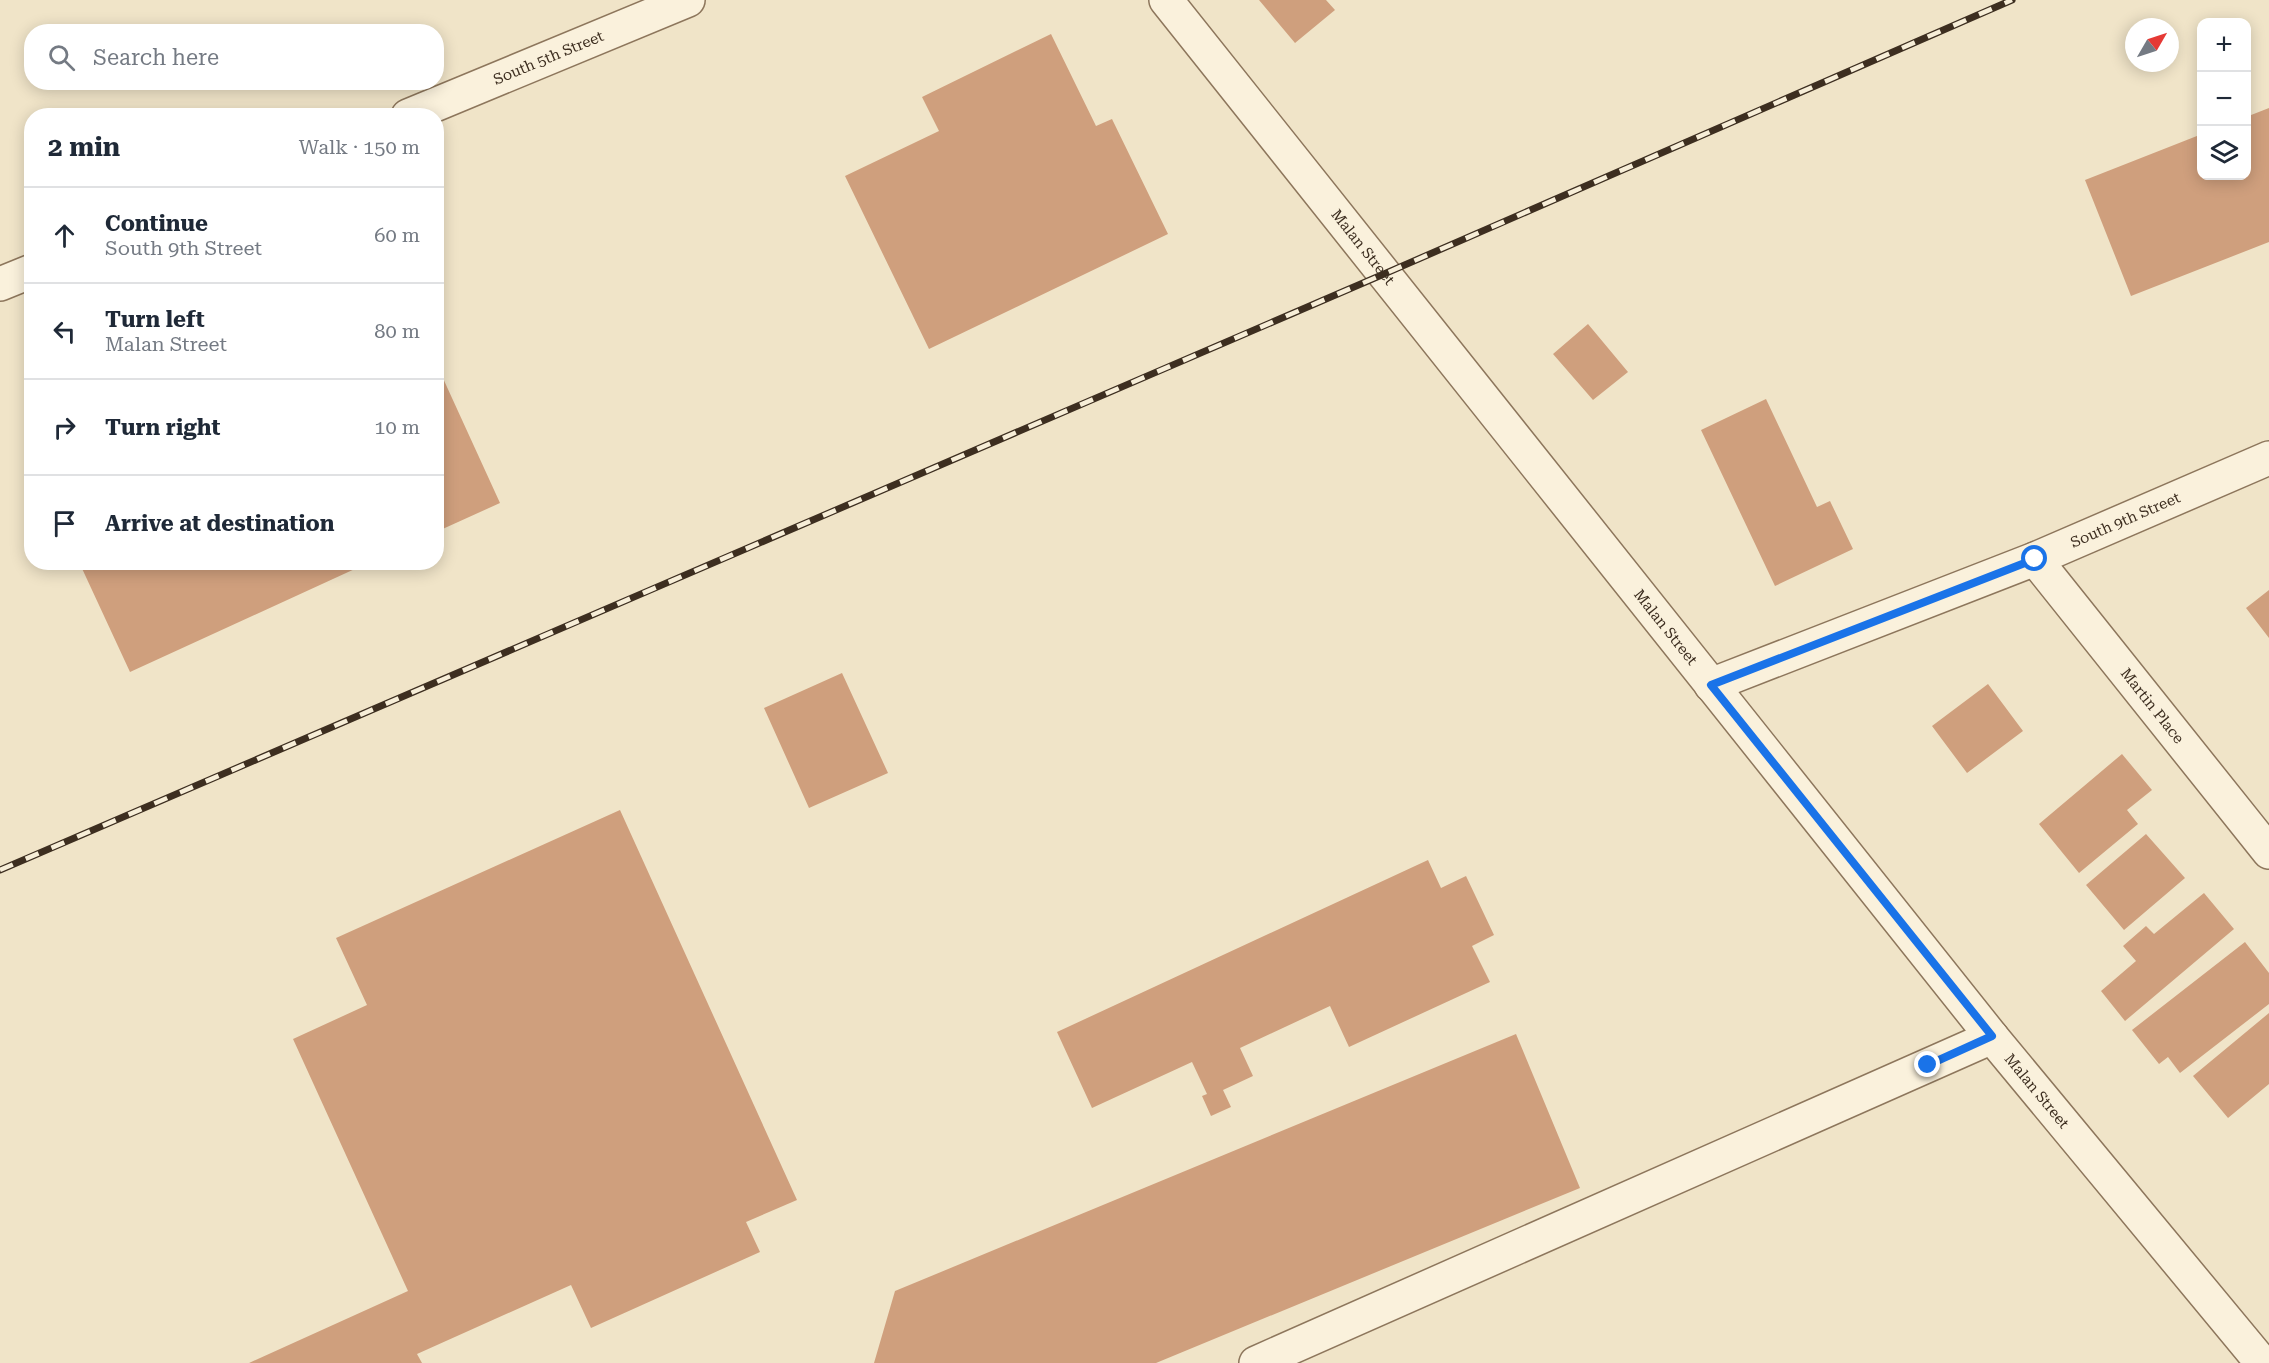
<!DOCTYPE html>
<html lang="en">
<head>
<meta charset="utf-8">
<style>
	body { margin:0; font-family:"Roboto Serif",serif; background:#f2f2f3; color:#1f2937 }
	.controls { position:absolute; right:18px; top:18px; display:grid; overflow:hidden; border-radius:12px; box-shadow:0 3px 15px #0003 }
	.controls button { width:54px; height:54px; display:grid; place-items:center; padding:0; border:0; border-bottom:2px solid #e0e1e3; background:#fff; color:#1f2937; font:30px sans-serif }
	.compass { position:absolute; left:2125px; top:18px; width:54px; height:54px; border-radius:50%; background:#fff; box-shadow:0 3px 15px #0003; rotate:51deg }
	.stop { position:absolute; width:18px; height:18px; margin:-14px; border:4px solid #1a73e8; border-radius:50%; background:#fff }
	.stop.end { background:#1a73e8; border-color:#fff; box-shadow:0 2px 6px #0008 }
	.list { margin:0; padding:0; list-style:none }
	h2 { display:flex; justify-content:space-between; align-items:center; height:78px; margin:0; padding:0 24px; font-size:26px }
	h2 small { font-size:20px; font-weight:400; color:#747a83 }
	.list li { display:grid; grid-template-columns:39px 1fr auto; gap:18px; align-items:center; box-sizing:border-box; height:96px; padding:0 24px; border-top:2px solid #e0e1e3 }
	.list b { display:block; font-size:22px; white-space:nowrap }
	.list p { margin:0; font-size:20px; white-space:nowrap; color:#747a83 }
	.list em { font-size:20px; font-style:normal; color:#747a83 }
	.icon { flex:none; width:33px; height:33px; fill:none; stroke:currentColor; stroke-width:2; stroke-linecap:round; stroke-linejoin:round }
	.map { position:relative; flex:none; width:2269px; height:1363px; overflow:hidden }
	.search { position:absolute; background:#fff; box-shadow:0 3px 15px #0003; left:24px; top:24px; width:420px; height:66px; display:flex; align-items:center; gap:15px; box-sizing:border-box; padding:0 21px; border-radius:24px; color:#747a83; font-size:22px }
	.panel { position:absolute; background:#fff; box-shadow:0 3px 15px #0003; left:24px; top:108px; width:420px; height:462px; border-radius:24px }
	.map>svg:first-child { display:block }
	.building { fill:#cf9f7d }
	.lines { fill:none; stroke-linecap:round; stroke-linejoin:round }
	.minor-casing { stroke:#8d765c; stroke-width:36 }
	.minor { stroke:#faf1dc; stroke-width:33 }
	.rail-casing { stroke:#3d2e20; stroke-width:7 }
	.rail { stroke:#f7eed8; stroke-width:4.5; stroke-dasharray:14; stroke-linecap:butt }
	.route { stroke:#1a73e8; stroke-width:8 }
	.labels { text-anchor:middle; stroke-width:6; stroke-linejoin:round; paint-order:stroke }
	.street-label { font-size:15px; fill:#3d2e20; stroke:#f7eed8 }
</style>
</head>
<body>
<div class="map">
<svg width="2269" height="1363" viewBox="0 0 2269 1363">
	<rect width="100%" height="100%" fill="#f0e4c8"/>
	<path class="building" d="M1259 0H1326L1335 10 1295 43Z
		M1051 34 1096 126 1112 119 1168 234 929 349 845 176 939 131 922 97Z
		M2269 108V242L2131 296 2085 180 2202 134V176H2246V117Z
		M1588 324 1628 372 1593 400 1553 354Z
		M436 363 500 503 436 532Z
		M1766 399 1817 507 1830 501 1853 549 1775 586 1701 430Z
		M79 562H370L130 672Z
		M2269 590V638L2246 608Z
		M842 673 888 773 809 808 764 708Z
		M1988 684 2023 731 1967 773 1932 726Z
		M2122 754 2152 790 2127 810 2138 824 2079 873 2039 824Z
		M620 810 797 1200 746 1222 760 1252 591 1328 571 1285 417 1354 422 1363H249L408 1291 293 1039 367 1005 336 938Z
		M2146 834 2185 878 2124 930 2086 885Z
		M1428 860 1441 888 1466 876 1494 935 1472 946 1490 982 1349 1047 1330 1006 1240 1048 1253 1076 1223 1090 1231 1107 1211 1116 1202 1096 1207 1094 1192 1062 1092 1108 1057 1032Z
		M2204 893 2234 929 2125 1021 2101 991 2136 961 2123 946 2146 926 2154 934Z
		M2245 942 2269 973V1004L2180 1073 2168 1057 2159 1064 2132 1030Z
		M2269 1013V1084L2228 1118 2193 1076Z
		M1516 1034 1580 1188 1156 1363H874L895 1291Z"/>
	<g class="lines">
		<g class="minor-casing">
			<g id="minor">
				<path id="s1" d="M1166 0 1992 1037 2262 1363"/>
				<path id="s2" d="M408 116 688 0"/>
				<path d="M0 284 32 271"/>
				<path id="s3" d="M2035 559 2269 852"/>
				<path id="s4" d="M1711 685 2035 559 2269 458"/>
				<path d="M1256 1363 1992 1037"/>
			</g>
		</g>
		<use href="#minor" class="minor"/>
		<g class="rail-casing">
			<path id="rail" d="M0 870 1384 274 2012 0"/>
		</g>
		<use href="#rail" class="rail"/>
	</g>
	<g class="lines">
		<path class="route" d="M1928 1065 1992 1036 1711 685 2035 559"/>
	</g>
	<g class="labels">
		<g class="street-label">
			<text dy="5" stroke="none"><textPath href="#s2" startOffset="152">South 5th Street</textPath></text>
			<text dy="5" stroke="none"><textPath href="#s1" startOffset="316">Malan Street</textPath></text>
			<text dy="5" stroke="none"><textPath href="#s4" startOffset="446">South 9th Street</textPath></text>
			<text dy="5" stroke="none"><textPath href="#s1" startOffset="802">Malan Street</textPath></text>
			<text dy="5" stroke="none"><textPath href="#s3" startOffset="188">Martin Place</textPath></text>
			<text dy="5" stroke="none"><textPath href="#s1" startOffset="1396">Malan Street</textPath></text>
		</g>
	</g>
</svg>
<div class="controls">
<button>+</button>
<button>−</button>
<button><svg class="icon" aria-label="layers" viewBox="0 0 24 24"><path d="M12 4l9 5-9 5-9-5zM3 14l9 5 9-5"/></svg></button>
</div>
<svg class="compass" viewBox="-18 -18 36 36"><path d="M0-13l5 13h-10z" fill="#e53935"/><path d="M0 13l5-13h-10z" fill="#747a83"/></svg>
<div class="stop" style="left:2035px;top:559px"></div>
<div class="stop end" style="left:1928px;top:1065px"></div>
<div class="search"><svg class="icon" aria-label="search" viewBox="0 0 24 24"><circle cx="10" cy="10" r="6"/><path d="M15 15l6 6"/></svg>Search here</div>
<section class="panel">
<h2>2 min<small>Walk · 150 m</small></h2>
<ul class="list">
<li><svg class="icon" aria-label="ahead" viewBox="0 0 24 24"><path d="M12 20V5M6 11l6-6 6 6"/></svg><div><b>Continue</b><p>South 9th Street</p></div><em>60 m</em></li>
<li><svg class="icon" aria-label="left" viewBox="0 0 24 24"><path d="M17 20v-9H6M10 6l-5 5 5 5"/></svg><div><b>Turn left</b><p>Malan Street</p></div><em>80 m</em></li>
<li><svg class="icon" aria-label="right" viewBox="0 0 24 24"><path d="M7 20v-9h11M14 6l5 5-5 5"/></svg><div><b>Turn right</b></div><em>10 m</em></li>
<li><svg class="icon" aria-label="arrive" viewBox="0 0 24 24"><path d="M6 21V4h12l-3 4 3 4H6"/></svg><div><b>Arrive at destination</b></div></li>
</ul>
</section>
</div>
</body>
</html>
